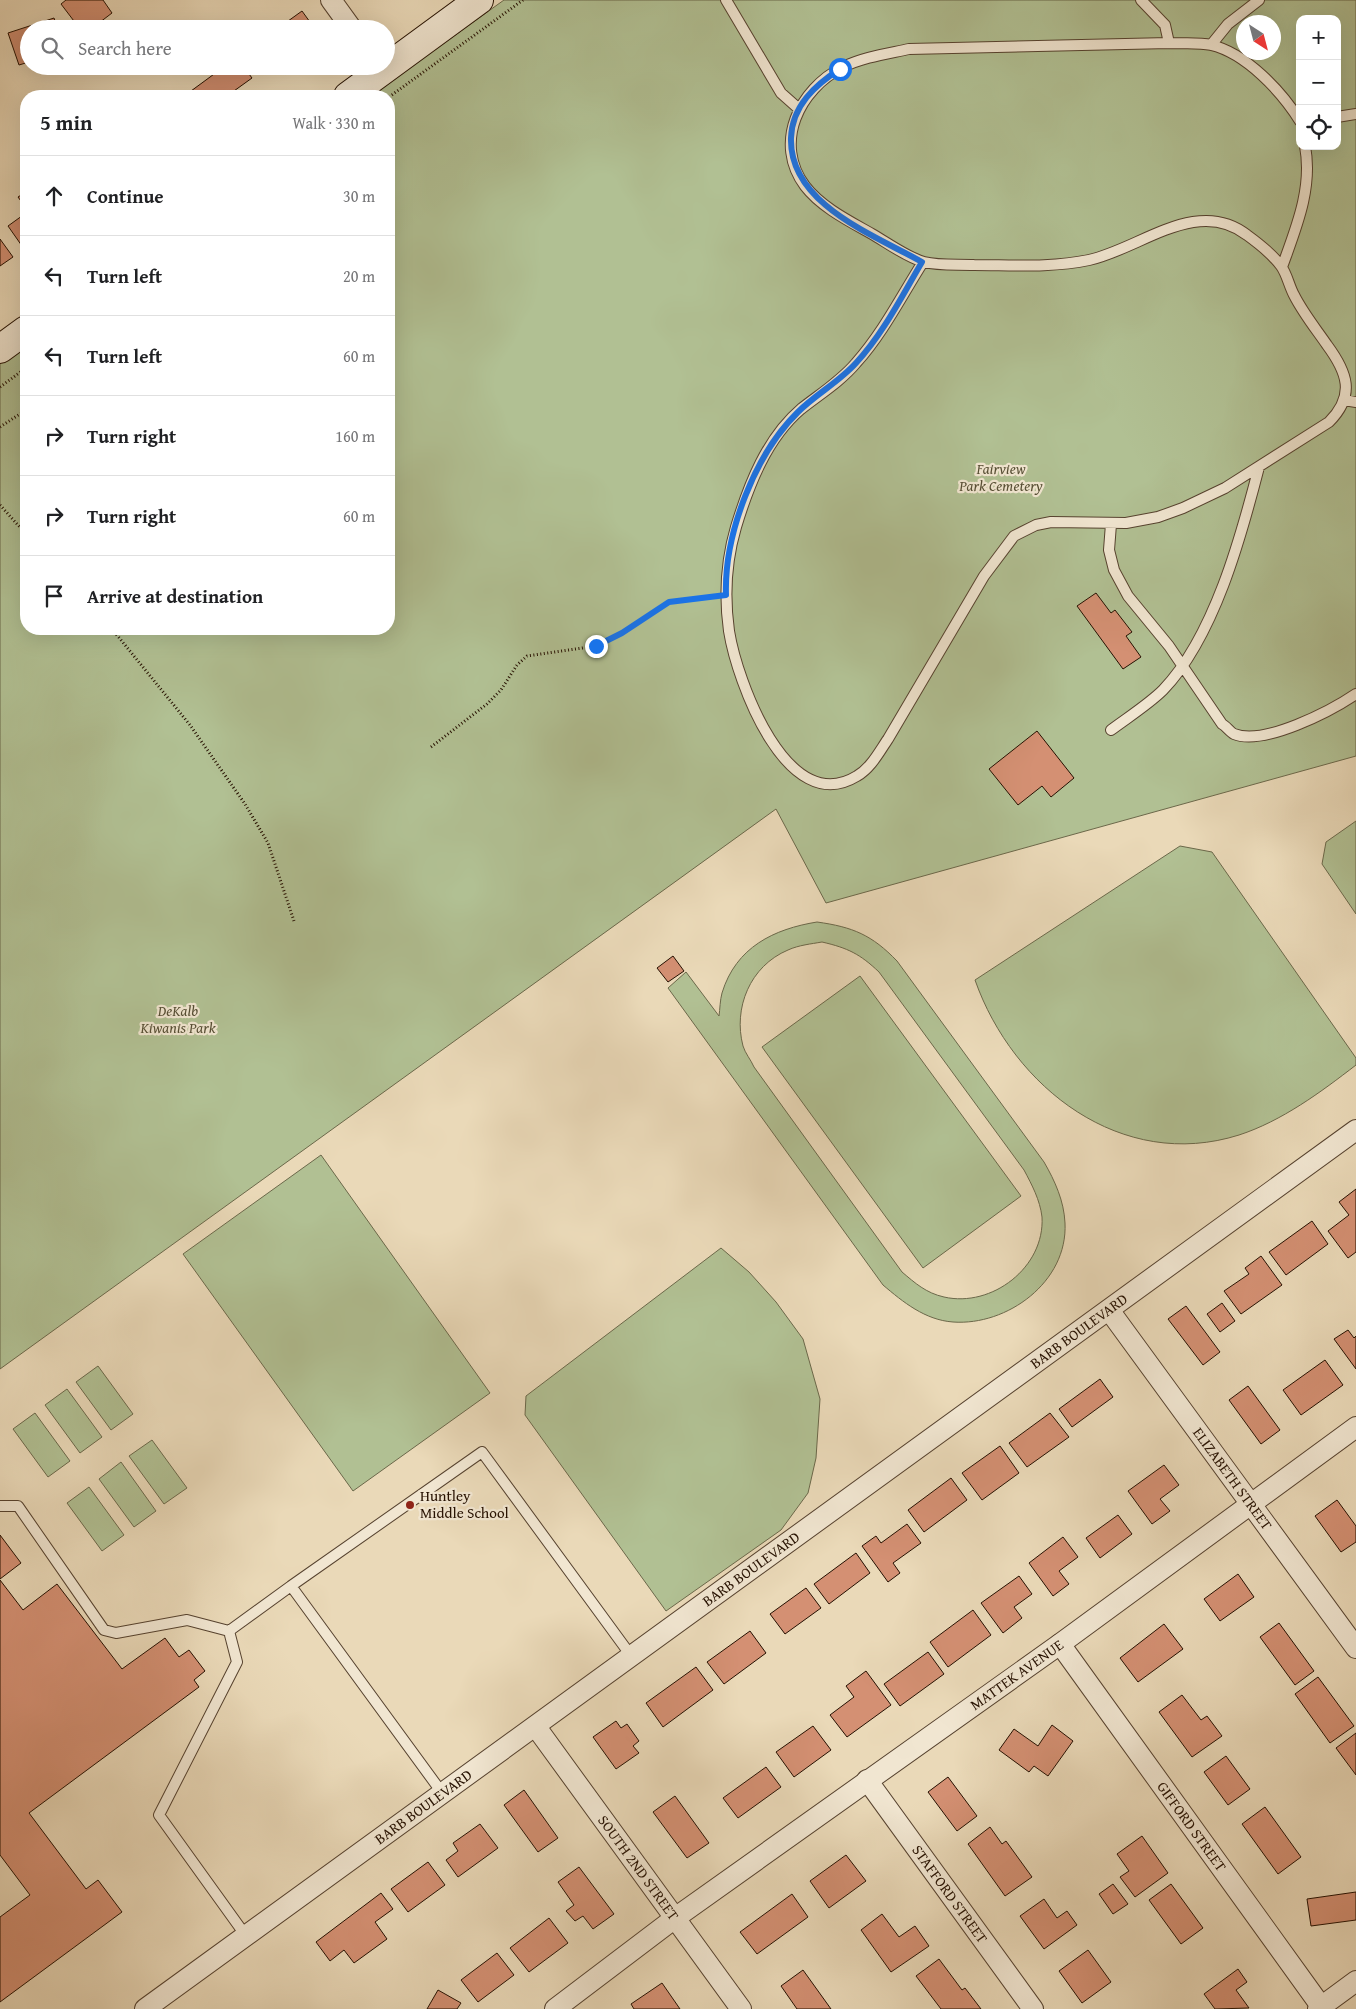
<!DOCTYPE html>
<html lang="en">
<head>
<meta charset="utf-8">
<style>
	body { margin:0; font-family:"Gentium Book Plus",serif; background:#f2f2f2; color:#202124 }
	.controls { position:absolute; right:15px; top:15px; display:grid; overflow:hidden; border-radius:10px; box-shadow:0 5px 20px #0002 }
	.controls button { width:45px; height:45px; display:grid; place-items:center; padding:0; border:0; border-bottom:1px solid #e0e0e0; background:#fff; color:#202124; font:25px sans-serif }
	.compass { position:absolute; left:1236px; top:15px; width:45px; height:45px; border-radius:50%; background:#fff; box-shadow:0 5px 20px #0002; rotate:144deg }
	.stop { position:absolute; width:15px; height:15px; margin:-11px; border:4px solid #1a73e8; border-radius:50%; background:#fff }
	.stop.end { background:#1a73e8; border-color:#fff; box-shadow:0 1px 5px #0008 }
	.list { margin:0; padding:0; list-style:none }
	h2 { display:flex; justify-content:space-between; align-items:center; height:65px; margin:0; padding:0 20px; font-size:21px }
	h2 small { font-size:16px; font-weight:400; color:#757577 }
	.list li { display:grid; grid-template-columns:32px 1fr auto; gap:15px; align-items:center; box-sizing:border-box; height:80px; padding:0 20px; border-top:1px solid #e0e0e0 }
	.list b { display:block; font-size:19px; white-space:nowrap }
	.list em { font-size:16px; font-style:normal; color:#757577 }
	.icon { flex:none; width:28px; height:28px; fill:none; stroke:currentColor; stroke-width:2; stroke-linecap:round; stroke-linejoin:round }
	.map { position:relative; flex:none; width:1356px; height:2009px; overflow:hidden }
	.search { position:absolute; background:#fff; box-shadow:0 5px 20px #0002; left:20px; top:20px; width:375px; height:55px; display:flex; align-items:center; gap:12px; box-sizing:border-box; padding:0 18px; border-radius:28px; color:#757577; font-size:19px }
	.panel { position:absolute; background:#fff; box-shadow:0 5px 20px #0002; left:20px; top:90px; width:375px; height:545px; border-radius:20px }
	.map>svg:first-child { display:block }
	.green { fill:#b1c093; stroke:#6b684a; fill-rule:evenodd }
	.building { fill:#d49073; stroke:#251001 }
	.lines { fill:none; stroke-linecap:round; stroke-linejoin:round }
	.lane-casing { stroke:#56422f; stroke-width:12 }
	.street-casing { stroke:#56422f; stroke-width:22 }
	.secondary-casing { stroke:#251001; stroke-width:30 }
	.path { stroke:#251001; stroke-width:3; stroke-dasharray:1 2.5; stroke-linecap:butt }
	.lane { stroke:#f1e6d1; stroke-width:10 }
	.street { stroke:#f1e6d1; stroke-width:20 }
	.secondary { stroke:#f1e6d1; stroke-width:28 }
	.route { stroke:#1a73e8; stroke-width:6 }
	.poi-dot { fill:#8f2418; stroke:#f1e6d1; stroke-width:2 }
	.labels { text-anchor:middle; stroke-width:4.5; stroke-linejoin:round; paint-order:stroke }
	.park-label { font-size:15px; font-style:italic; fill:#564e34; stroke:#f1e6d1 }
	.street-label { font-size:15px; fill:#251001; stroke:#f1e6d1 }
	.poi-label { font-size:15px; fill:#251001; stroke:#f1e6d1; text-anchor:start }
</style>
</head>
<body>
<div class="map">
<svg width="1356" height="2009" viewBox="0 0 1356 2009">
	<rect width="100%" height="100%" fill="#ead9b8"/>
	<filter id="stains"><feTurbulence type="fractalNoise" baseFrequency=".004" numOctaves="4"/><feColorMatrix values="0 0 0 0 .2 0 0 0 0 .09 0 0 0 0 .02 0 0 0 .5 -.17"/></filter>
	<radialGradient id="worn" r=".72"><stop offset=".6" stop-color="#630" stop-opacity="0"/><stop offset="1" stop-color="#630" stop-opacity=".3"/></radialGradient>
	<path class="green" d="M504 0H1356V756L826 903 776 809 0 1369V363L26 344V629H389V96H370ZM1300 19H1337V146H1300ZM1244 22H1274V52H1244Z
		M1356 821V914L1322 864 1326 842Z
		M1180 846 1212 852 1356 1058V1065C1321 1092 1282 1121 1239 1135 1122 1172 1013 1088 975 980Z
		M817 922C853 927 872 935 897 961L1044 1162C1055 1181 1064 1201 1065 1223 1068 1282 1007 1326 953 1322 925 1320 903 1302 883 1285L668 988 686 972 719 1016C720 1009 720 1000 722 993 736 947 774 929 817 922ZM822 942C848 948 860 954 879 972L1024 1170C1032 1185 1040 1200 1042 1217 1045 1267 992 1308 944 1297 926 1293 915 1283 902 1272L754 1067C751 1060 745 1053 743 1046 733 1008 750 966 788 950 799 945 811 944 822 942Z
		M860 976 1021 1196 923 1268 762 1047Z
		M321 1155 490 1393 353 1491 183 1254Z
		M721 1248 749 1272 776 1302 803 1339 820 1399 816 1458 808 1493 781 1530 666 1611 525 1415 526 1396Z
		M98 1366 133 1414 111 1430 76 1382Z
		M67 1389 102 1437 80 1453 45 1405Z
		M35 1413 70 1461 48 1477 13 1429Z
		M152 1440 187 1488 164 1504 129 1456Z
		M121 1462 156 1511 134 1527 99 1479Z
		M89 1487 124 1535 102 1551 67 1503Z"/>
	<path class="building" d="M66 0H103L112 13 91 29H80L61 4Z
		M302 11 315 29H277Z
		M54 18 58 29H29V62L19 65 8 33Z
		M225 66H243L252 78 227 96H195L191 91Z
		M26 192V208L18 197Z
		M26 213V243L22 246 8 226Z
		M0 239 13 257 0 266Z
		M1096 593 1111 613 1115 610 1132 632 1126 636 1141 657 1123 669 1077 606Z
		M1037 731 1074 778 1051 797 1042 786 1018 805 989 769Z
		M673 956 684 971 668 982 657 968Z
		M1356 1189V1252L1348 1258 1328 1231 1349 1215 1339 1202Z
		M1312 1221 1328 1244 1286 1275 1269 1252Z
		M1261 1256 1282 1285 1241 1314 1224 1291 1249 1274 1245 1268Z
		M1222 1303 1235 1321 1220 1332 1207 1314Z
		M1186 1306 1220 1352 1203 1365 1168 1319Z
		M1348 1330 1354 1338 1356 1336V1369L1334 1339Z
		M1325 1360 1343 1385 1301 1415 1283 1390Z
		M1100 1379 1113 1397 1072 1427 1059 1409Z
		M1248 1386 1280 1430 1261 1444 1229 1400Z
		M1050 1413 1069 1437 1027 1467 1009 1443Z
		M1000 1446 1019 1473 982 1500 962 1473Z
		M1164 1465 1179 1485 1160 1499 1170 1511 1152 1524 1128 1491Z
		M951 1478 967 1500 924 1532 908 1510Z
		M1337 1500 1356 1526V1542L1341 1552 1315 1516Z
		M1118 1515 1132 1534 1100 1558 1086 1538Z
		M907 1524 921 1543 893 1563 900 1573 888 1582 862 1546 876 1536 881 1543Z
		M0 1535 21 1563 0 1579Z
		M1063 1537 1078 1557 1059 1571 1069 1584 1053 1596 1029 1563Z
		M856 1553 870 1573 829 1604 814 1584Z
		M1238 1574 1254 1597 1220 1621 1204 1599Z
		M1019 1576 1032 1594 1014 1607 1022 1618 1003 1633 981 1603Z
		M0 1580 23 1610 57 1584 122 1669 165 1638 179 1657 189 1650 205 1671 194 1680 199 1687 29 1813 86 1889 98 1880 122 1912 0 2002V1917L30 1895 0 1855Z
		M806 1588 821 1608 785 1634 770 1614Z
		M973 1610 991 1635 948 1667 930 1642Z
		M1279 1623 1314 1671 1295 1685 1260 1637Z
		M1164 1624 1183 1649 1138 1682 1120 1658Z
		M750 1631 766 1653 724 1684 707 1662Z
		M928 1652 944 1674 900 1706 884 1684Z
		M696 1667 713 1690 663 1727 646 1703Z
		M866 1671 891 1705 847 1737 830 1715 854 1697 846 1686Z
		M1318 1677 1354 1726 1330 1743 1295 1694Z
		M1182 1695 1201 1720 1207 1716 1222 1736 1192 1757 1159 1712Z
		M616 1721 621 1728 627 1724 639 1741 633 1746 639 1753 616 1769 593 1737Z
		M1052 1725 1073 1741 1048 1776 1034 1766 1029 1772 999 1750 1014 1729 1038 1746Z
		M813 1726 831 1750 794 1777 776 1752Z
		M1356 1733V1775L1336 1748Z
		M1226 1756 1250 1789 1228 1805 1204 1772Z
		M766 1767 781 1787 738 1818 723 1798Z
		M948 1777 977 1816 957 1831 928 1792Z
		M524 1790 558 1838 538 1852 504 1805Z
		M675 1796 709 1843 687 1858 653 1812Z
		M1265 1807 1301 1857 1278 1874 1242 1824Z
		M480 1824 498 1848 458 1877 446 1860 458 1851 453 1843Z
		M990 1827 1002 1844 1006 1841 1032 1877 1005 1896 968 1844Z
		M1142 1836 1168 1873 1135 1897 1120 1877 1129 1871 1117 1854Z
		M846 1855 866 1881 829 1908 810 1881Z
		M428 1862 445 1885 408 1912 391 1889Z
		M579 1867 614 1914 593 1929 583 1916 575 1921 566 1911 574 1905 558 1882Z
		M1113 1884 1128 1904 1113 1914 1099 1894Z
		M1171 1884 1203 1928 1181 1944 1149 1900Z
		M1356 1892V1920L1311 1926 1307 1899Z
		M381 1893 393 1909 375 1922 387 1939 354 1963 344 1950 330 1961 316 1942Z
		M792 1894 808 1917 757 1954 740 1932Z
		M1044 1899 1057 1918 1067 1911 1077 1925 1044 1949 1020 1916Z
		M882 1914 899 1937 915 1926 929 1946 891 1972 861 1930Z
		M549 1918 568 1943 529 1972 510 1948Z
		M1088 1950 1111 1982 1082 2003 1059 1971Z
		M497 1953 514 1975 478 2002 461 1980Z
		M939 1959 962 1990 965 1988 981 2009H941L916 1976Z
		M1238 1969 1247 1982 1236 1990 1249 2008 1215 2009 1204 1994Z
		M803 1970 831 2009H797L781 1986Z
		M662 1983 680 2009H634L631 2004Z
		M438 1990 461 2003 457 2009H427Z"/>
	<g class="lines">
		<g class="lane-casing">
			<path id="lane" d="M726 0 781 93 799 109
				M1141 0 1165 25 1169 43
				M1211 45 1228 24 1259 0
				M1337 117 1356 114
				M923 262C902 295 883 333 856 363 841 381 820 394 801 409 767 438 749 484 736 527 726 561 724 595 729 631 737 681 787 819 857 776 871 768 879 752 888 739L984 576 1014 536 1036 525 1051 522 1126 523 1158 517 1183 508 1225 488 1329 422C1356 395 1347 372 1327 345 1316 329 1303 313 1294 295 1289 286 1287 274 1281 266 1273 255 1258 243 1247 235 1197 196 1140 249 1089 260 1051 268 1012 265 974 265 958 264 940 266 924 262 908 258 886 242 872 234 849 221 821 207 805 186 773 143 799 89 843 67 864 57 886 54 909 49L1169 43C1182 44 1198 42 1211 45 1246 53 1282 92 1300 121
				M1282 267C1296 228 1313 188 1305 146
				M1344 400 1356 402
				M1111 524 1109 550 1114 570 1128 596 1169 646 1222 724C1226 726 1230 732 1234 734 1264 746 1331 711 1356 694
				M1111 730C1127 718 1149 704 1163 690 1214 637 1241 537 1259 467
				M0 1506H18L104 1630 116 1633 187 1620 229 1631
				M291 1586 482 1452 632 1657
				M246 1936 159 1815 237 1662 229 1631 291 1586 443 1794"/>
		</g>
		<g class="street-casing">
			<g id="street">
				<path d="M331 0 352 29"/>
				<path id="s1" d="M1109 1310 1356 1648"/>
				<path id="s2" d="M1060 1644 1323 2009"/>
				<path id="s3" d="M536 1727 741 2009"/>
				<path id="s4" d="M867 1780 1033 2009"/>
				<path id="s5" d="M145 2009 1356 1130"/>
				<path id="s6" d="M555 2009 675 1918 1060 1644 1356 1427"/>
				<path d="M1318 2009 1356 1981"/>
			</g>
		</g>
		<g class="secondary-casing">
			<path id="secondary" d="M348 96 479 0
				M0 349 26 330"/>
		</g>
		<path class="path" d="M389 97 523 0
			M0 387 26 368
			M0 427 26 410
			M0 505 26 534
			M112 629 190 725 245 804 268 843 294 921
			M431 747 487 704 501 690 517 665 527 656 596 646 622 633 669 602 716 596"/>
		<use href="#lane" class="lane"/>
		<use href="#street" class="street"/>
		<use href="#secondary" class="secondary"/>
	</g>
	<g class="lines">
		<path class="route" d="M596 646 622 633 669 602 726 595C724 534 755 454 798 412 816 394 839 382 856 363 883 334 902 296 922 262 874 235 789 204 791 138 792 106 815 85 840 69"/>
	</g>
	<circle class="poi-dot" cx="410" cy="1505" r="5"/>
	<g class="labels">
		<g class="park-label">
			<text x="1001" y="474">Fairview<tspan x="1001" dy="17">Park Cemetery</tspan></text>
			<text x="178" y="1016">DeKalb<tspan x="178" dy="17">Kiwanis Park</tspan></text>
		</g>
		<g class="street-label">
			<text dy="5" stroke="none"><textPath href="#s5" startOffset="1154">BARB BOULEVARD</textPath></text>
			<text dy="5" stroke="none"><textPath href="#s1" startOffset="209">ELIZABETH STREET</textPath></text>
			<text dy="5" stroke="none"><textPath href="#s5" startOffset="749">BARB BOULEVARD</textPath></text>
			<text dy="5" stroke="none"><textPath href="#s6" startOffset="570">MATTEK AVENUE</textPath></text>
			<text dy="5" stroke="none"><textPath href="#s5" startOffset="344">BARB BOULEVARD</textPath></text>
			<text dy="5" stroke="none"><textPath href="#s2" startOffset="225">GIFFORD STREET</textPath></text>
			<text dy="5" stroke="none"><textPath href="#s3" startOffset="174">SOUTH 2ND STREET</textPath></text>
			<text dy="5" stroke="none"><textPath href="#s4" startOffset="141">STAFFORD STREET</textPath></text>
		</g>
		<g class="poi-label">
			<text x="420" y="1501">Huntley<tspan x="420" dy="17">Middle School</tspan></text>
		</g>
	</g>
	<rect width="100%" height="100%" filter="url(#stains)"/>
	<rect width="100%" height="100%" fill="url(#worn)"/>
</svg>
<div class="controls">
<button>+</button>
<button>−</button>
<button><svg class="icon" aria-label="locate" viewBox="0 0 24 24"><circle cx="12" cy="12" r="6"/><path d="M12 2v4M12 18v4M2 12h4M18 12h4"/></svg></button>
</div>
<svg class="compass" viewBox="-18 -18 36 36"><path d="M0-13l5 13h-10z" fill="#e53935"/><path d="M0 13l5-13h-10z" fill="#757577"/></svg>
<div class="stop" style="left:840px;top:69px"></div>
<div class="stop end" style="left:596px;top:646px"></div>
<div class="search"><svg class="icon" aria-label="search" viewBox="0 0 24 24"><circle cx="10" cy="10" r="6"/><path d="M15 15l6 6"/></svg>Search here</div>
<section class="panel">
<h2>5 min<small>Walk · 330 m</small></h2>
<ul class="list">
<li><svg class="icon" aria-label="ahead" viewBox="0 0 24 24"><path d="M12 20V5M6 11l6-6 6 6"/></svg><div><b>Continue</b></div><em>30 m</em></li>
<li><svg class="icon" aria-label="left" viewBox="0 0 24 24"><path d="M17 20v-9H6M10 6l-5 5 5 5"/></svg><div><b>Turn left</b></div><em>20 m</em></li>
<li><svg class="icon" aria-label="left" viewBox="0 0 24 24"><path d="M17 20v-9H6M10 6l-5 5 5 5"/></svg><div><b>Turn left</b></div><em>60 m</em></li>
<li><svg class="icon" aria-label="right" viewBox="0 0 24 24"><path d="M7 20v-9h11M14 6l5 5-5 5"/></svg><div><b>Turn right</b></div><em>160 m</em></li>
<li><svg class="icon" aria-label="right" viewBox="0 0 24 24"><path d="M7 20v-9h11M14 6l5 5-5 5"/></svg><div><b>Turn right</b></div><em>60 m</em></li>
<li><svg class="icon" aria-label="arrive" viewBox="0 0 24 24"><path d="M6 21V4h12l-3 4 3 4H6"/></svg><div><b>Arrive at destination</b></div></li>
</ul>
</section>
</div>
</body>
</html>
